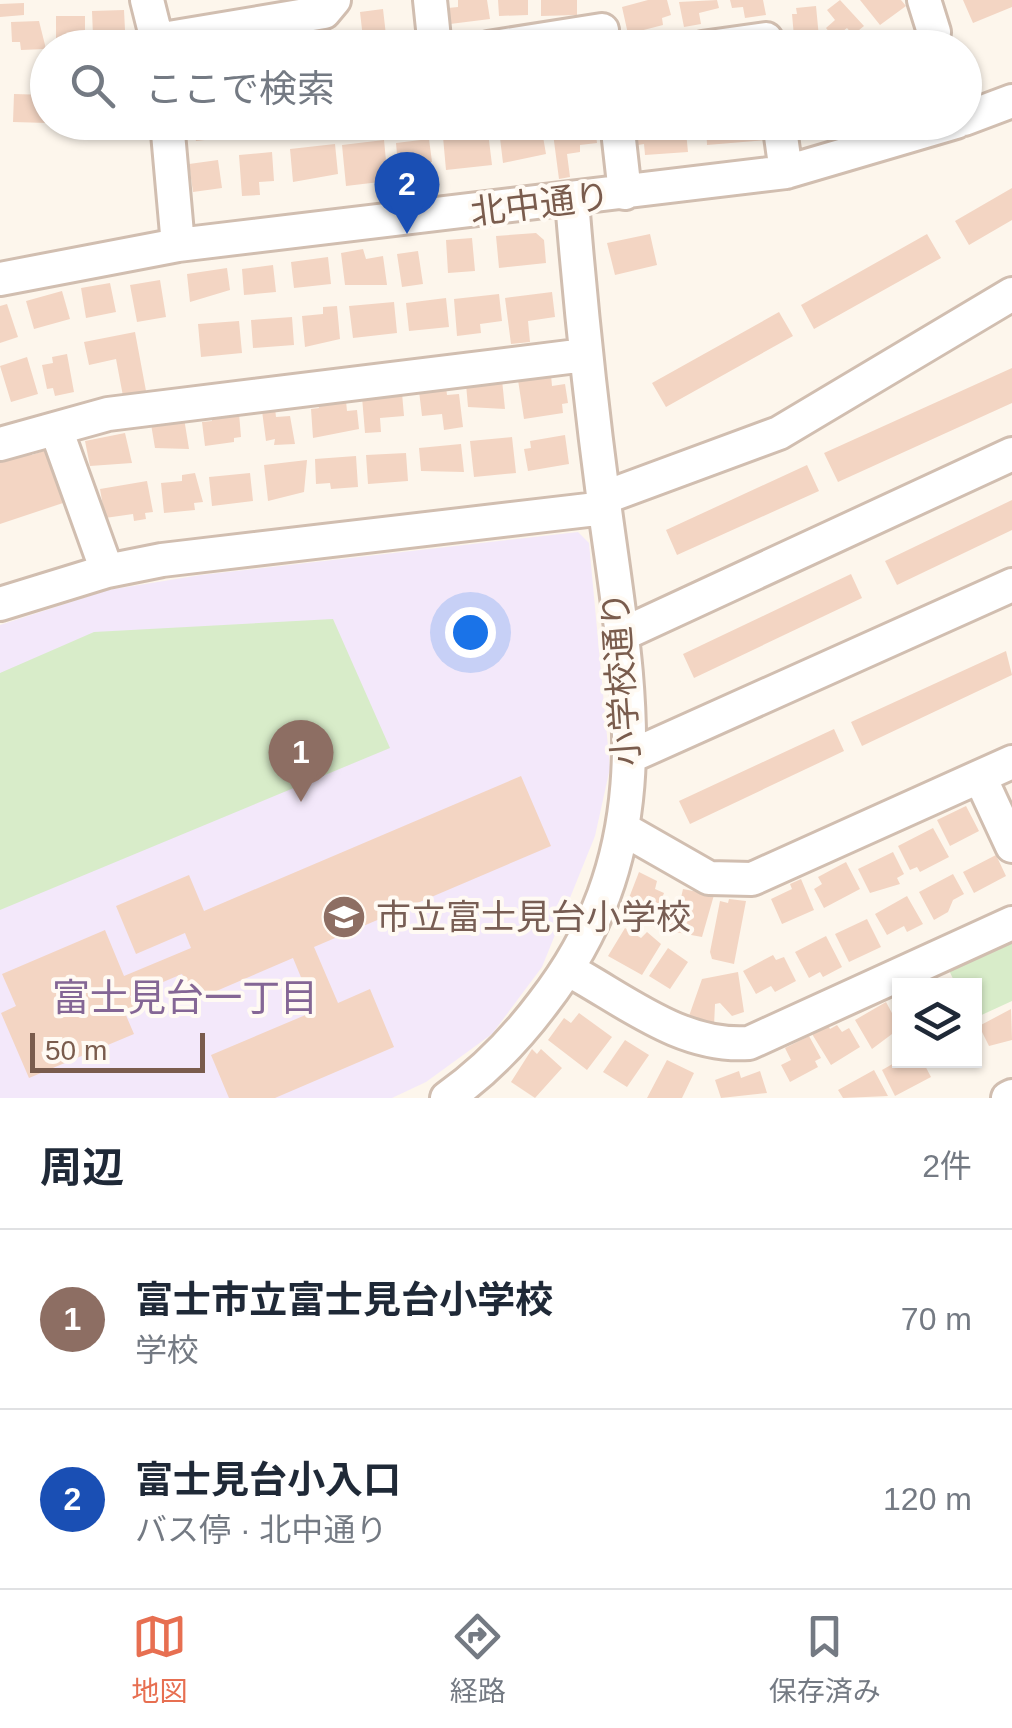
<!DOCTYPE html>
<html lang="ja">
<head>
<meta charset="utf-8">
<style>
	body { margin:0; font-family:Helvetica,"Noto Sans JP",sans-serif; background:#f2f2f3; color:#1f2937 }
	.controls { position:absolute; right:30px; bottom:30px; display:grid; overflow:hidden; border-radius:0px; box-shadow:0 2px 8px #0004 }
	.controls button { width:90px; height:90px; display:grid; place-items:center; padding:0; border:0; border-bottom:2px solid #e0e1e3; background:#fff; color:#1f2937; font:50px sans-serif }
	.scale { position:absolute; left:30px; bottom:25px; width:175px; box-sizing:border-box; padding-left:10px; border:5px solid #7a5c4d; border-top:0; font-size:28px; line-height:35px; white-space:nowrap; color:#7a5c4d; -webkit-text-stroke:8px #fffaf3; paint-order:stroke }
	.you { position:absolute; left:470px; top:632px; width:35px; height:35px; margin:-25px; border:8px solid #fff; border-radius:50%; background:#1a73e8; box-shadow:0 0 0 15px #1a73e833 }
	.badge { display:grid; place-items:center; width:65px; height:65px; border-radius:50%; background:#e76f51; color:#fff; font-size:32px; font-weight:700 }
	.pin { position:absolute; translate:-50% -82px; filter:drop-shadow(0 2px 5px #0008) }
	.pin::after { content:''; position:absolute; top:52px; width:35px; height:30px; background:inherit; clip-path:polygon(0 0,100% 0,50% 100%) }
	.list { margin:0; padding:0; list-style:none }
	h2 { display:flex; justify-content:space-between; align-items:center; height:130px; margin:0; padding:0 40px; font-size:42px }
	h2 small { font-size:32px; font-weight:400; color:#747a83 }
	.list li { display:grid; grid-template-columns:65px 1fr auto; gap:30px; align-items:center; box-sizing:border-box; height:180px; padding:0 40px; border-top:2px solid #e0e1e3 }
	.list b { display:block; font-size:38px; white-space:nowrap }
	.list p { margin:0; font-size:32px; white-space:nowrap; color:#747a83 }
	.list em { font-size:32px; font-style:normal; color:#747a83 }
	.icon { flex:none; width:55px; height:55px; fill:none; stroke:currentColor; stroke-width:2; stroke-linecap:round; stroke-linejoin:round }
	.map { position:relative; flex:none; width:1012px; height:1098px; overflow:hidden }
	.search { position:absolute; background:#fff; box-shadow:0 2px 8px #0004; left:30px; right:30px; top:30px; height:110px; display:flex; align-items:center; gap:25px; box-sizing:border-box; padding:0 35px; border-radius:55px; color:#747a83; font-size:38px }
	.sheet { height:490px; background:#fff }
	nav { display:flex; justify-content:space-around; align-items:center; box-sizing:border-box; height:140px; border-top:2px solid #e0e1e3; background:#fff; font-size:28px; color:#747a83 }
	nav a { display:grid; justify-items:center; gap:5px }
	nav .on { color:#e76f51 }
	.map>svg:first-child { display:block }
	.education { fill:#f3e8fa }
	.green { fill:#d8ecc9 }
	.building { fill:#f3d5c3 }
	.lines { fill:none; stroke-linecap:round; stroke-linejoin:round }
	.minor-casing { stroke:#d1beb0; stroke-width:38 }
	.minor { stroke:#fff; stroke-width:32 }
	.labels { text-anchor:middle; stroke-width:8; stroke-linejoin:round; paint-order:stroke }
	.street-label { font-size:35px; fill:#7a5c4d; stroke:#fffaf3 }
	.education-label { font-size:35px; fill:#785e54; stroke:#fffaf3; text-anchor:start }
	.neighbourhood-label { font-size:38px; fill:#846695; stroke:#fffaf3 }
</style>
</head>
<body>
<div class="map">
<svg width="1012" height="1098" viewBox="0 0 1012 1098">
	<rect width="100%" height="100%" fill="#fdf6ec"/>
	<path class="education" d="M578 532 589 543 610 768 595 836 542 967 492 1034 426 1082 392 1098H0V625L108 590 201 575Z"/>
	<path class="green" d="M333 619 390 748 0 910V673L94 632Z
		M1012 933V1001L975 1018 974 986 956 985 946 964Z"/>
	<path class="building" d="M458 0H487L490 19 450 24 448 8 458 7Z
		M498 0H528V15L499 16Z
		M541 0H577V15L541 16Z
		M648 0H667L671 15 662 18 663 25 628 34 622 7Z
		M717 0 719 8 699 13 701 24 684 27 679 2Z
		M730 0H763L766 15 745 18 743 7 732 8Z
		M840 0 864 26 853 35 847 28 834 38 826 28 835 20 827 10Z
		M860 0H901L906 6 880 25Z
		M963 0H1012V7L973 23Z
		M24 3V15L0 17V4Z
		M816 6 820 48H795L792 14H797L796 8Z
		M383 9 387 44 364 47 360 12Z
		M124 10 125 30 93 36 92 11Z
		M56 16H85V48H56Z
		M39 21 46 49 21 50 20 42H12L11 22Z
		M14 94 48 95V123L13 122Z
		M187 122H223L222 138 196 141 195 137H189Z
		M580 122 595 126 597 143 580 145V152L567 154 570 177 559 179 552 126Z
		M642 122H685L688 152 645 155 644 144 638 145 637 129H643Z
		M706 122H764L766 140 707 145Z
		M541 125 546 154 503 163 499 130Z
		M488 132 492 165 446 170 443 137Z
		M429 139 432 162 398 166 396 143Z
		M384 140 388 181 346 186 342 145Z
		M335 144 338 174 293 182 290 149Z
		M272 152 274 181 259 182 260 195 242 196 239 155Z
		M218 160 222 188 193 192 189 164Z
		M1012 188V220L969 245 955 221Z
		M536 233 544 240 546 263 499 268 496 236Z
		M650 234 657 265 615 275 607 243Z
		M927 234 941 258 814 329 801 305Z
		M472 238 475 271 448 273 446 240Z
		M363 249 366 259 383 256 387 285H345L341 253Z
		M418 251 423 284 402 287 397 254Z
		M328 257 331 284 294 288 291 262Z
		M273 265 276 292 244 295 242 269Z
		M227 268 230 290 190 302 187 274Z
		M160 280 166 317 137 322 130 285Z
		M110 283 116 312 86 318 81 288Z
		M62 291 70 319 34 329 26 301Z
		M552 292 555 317 528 321 530 342 511 344 505 298Z
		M499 294 502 321 480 324 481 333 457 336 454 299Z
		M446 298 449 327 409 331 406 303Z
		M394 302 397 333 353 338 349 306Z
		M7 304 18 337 0 343V306Z
		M337 306 340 339 305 347 302 316 323 314V307Z
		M779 312 793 336 666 407 652 383Z
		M292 317 294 345 253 348 251 320Z
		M239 321 242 353 201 357 198 324Z
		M135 332 146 391 123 396 116 359 89 365 84 342Z
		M67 354 74 392 55 396 53 388 47 389 42 365 53 363 52 357Z
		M27 357 38 394 11 402 0 366Z
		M1012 368V403L838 482 824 453Z
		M551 375 552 386 565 384 568 403 562 404 563 413 524 419 518 380Z
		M502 380 505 409 468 407 466 384Z
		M446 387 447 395 459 394 463 427 444 430 442 414 422 416 419 391Z
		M402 393 404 416 380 418 381 432 365 433 362 397Z
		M346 401 347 411 357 410 359 429 313 438 311 409 319 408 318 403Z
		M275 408 276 417 290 416 295 444 274 445 275 439 266 441 262 411Z
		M239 413 241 437 234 438V442L205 446 202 422 212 421V416Z
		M184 418 189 449 155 448 151 424Z
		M125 433 132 463 90 466 85 441Z
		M565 435 569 464 528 471 524 449 531 448 530 441Z
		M512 437 516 473 474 477 470 441Z
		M461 444 464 472 421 471 419 448Z
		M30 446 32 455 46 450 63 503 0 524V456Z
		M406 453 408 481 368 484 366 455Z
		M356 456 358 487 331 489 330 483 316 484 315 459Z
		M307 460 304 492 268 501 264 465Z
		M807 465 819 491 677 555 666 530Z
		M195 473 203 502 194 503 195 510 164 513 161 483 182 481V475Z
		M250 473 253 501 212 506 209 477Z
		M147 481 153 512 145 513 146 519 134 521 133 514 105 518 100 489Z
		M1012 500V530L897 585 885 561Z
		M851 574 862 598 694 678 683 654Z
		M1006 651 1012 675 862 746 851 722Z
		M834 729 844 751 690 824 679 801Z
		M521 776 551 846 314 947 338 1003 370 989 394 1047 275 1098H229L211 1055 315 1011 293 958 193 1001 182 974 130 996 135 1008 125 1013 134 1034 29 1078 1 1013 16 1006 2 974 105 930 124 976 191 948 185 933 136 954 116 906 189 875 204 911Z
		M966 806 979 831 950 846 937 820Z
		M933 828 949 857 920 872 917 867 910 870 898 846Z
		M893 852 904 874 897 878 900 884 870 893 858 869Z
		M996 855 1006 876 974 893 963 872Z
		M846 862 860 889 824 908 814 889 822 884 818 877Z
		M639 872 657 881 655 889 664 893 656 913 627 903Z
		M953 874 964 894 953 900 948 912 934 920 919 892Z
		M801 879 814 910 782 924 771 899 792 889 790 884Z
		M683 889 714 895 702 937 664 930 668 910 678 911Z
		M907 896 923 924 907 932 904 926 887 935 875 914Z
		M729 899 746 901 734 964 712 959 710 952 720 901 728 903Z
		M867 919 881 947 849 962 835 934Z
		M625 928 641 938 647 932 661 944 642 975 608 956Z
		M826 936 842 967 823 977 820 972 809 978 795 952Z
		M668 948 688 962 670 989 649 976Z
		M773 955 776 960 784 957 796 981 775 992 771 986 756 994 743 971Z
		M738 972 744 1012 732 1016 720 1003 715 1004 714 1026 689 1016 702 979Z
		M886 1002 900 1028 872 1049 855 1020Z
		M1011 1009 1012 1040 989 1046 979 1026Z
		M579 1013 612 1037 587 1070 548 1040 564 1018 571 1023Z
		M828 1025 830 1029 837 1025 842 1032 849 1028 860 1047 831 1065 812 1034Z
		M809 1036 821 1058 815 1061 818 1067 790 1082 781 1065 791 1060 785 1048Z
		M625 1040 649 1055 627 1087 603 1072Z
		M532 1049 537 1054 541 1049 562 1068 535 1098 511 1082Z
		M667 1060 694 1073 682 1098H647Z
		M913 1060H922L931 1077 895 1096 882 1070 896 1062 899 1068Z
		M874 1070 888 1096 843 1098 838 1090Z
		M739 1071 741 1078 760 1071 767 1093 721 1098 715 1080Z"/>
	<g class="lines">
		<g class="minor-casing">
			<path id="minor" d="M147 0 157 40 324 12 334 0
				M430 0 435 48
				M924 0 934 32 931 48
				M488 48 602 30
				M702 48 766 39 767 48
				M964 119 1012 101
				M167 122 178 245
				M617 122 625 193
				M779 122 786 172
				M0 279 178 245 786 172 956 122
				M56 429 107 571
				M0 444 108 414 585 355
				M603 498 779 433 1012 294
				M0 604 107 571 162 560 605 508
				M621 635 1012 454
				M631 756 1012 585
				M980 777 1012 846
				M625 830 709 878 752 879 1012 762
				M569 970C626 1001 682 1048 749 1043L1012 923
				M447 1098C484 1072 516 1039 543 1003 668 842 627 680 603 495 590 397 580 299 572 201
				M1008 1098 1012 1096"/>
		</g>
		<use href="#minor" class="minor"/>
	</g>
	<defs>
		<g id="school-disc" transform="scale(2.25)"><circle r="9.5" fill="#8d6e63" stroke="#fffaf3"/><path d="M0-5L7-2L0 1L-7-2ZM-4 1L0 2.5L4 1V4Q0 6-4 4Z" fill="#fff"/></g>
	</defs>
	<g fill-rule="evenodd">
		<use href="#school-disc" x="344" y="917"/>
	</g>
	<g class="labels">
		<g class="street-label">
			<text transform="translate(540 204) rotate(-7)" y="12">北中通り</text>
			<text transform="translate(621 679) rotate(-94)" y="12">小学校通り</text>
		</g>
		<g class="education-label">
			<text x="376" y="929">市立富士見台小学校</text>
		</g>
		<g class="neighbourhood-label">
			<text x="185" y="1011">富士見台一丁目</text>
		</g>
	</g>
</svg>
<div class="controls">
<button><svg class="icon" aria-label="layers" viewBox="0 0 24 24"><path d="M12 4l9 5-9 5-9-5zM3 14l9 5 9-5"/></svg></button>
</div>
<div class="scale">50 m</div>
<div class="you"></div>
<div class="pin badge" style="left:301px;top:802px;background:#8d6e63">1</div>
<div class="pin badge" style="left:407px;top:234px;background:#1a4fb4">2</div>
<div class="search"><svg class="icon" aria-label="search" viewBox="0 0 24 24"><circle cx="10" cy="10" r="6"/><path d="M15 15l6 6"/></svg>ここで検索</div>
</div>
<section class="sheet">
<h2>周辺<small>2件</small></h2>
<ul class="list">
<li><span class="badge" style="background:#8d6e63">1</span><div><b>富士市立富士見台小学校</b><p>学校</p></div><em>70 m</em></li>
<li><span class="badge" style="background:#1a4fb4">2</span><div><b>富士見台小入口</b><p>バス停 · 北中通り</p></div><em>120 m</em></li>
</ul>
</section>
<nav>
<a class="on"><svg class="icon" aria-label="map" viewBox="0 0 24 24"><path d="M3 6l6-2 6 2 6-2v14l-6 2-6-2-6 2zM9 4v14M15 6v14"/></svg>地図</a>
<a><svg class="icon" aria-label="directions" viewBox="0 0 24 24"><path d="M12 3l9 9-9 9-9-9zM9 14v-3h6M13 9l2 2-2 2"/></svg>経路</a>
<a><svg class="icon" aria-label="saved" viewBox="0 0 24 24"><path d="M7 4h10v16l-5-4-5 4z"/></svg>保存済み</a>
</nav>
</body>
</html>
